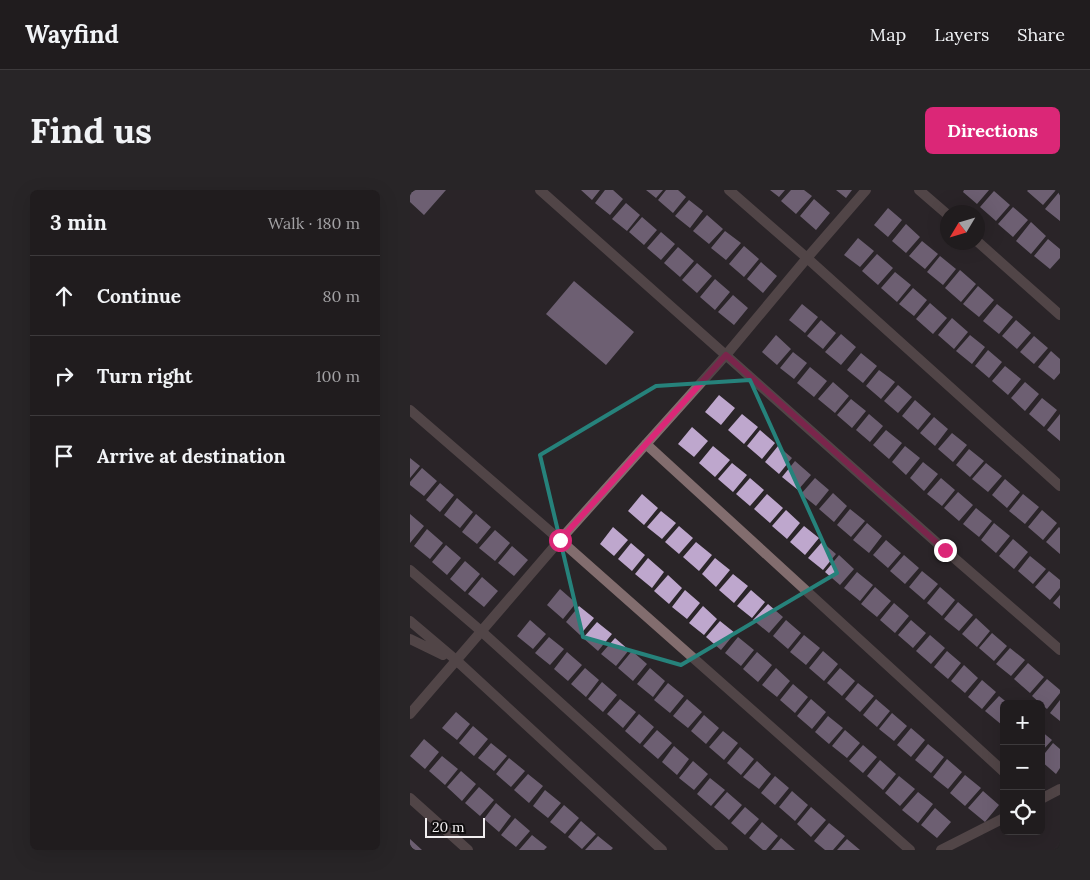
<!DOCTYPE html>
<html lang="en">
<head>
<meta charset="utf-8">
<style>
	body { margin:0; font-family:Lora,serif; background:#282527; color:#f1f3f6 }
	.controls { position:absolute; right:15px; bottom:15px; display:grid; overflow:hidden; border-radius:8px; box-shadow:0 5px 20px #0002 }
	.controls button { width:45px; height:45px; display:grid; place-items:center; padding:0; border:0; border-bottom:1px solid #3d3a3c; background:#201c1e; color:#f1f3f6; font:25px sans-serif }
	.compass { position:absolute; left:530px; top:15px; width:45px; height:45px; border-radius:50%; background:#201c1e; box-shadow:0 5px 20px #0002; rotate:232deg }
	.scale { position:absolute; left:15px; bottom:12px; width:60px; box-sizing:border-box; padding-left:5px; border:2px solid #f1eef0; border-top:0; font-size:14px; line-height:18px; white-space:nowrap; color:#f1eef0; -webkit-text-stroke:4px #110f10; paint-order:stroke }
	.stop { position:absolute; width:15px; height:15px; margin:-11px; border:4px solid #db2777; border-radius:50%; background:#fff }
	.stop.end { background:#db2777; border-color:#fff; box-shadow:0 1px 5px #0008 }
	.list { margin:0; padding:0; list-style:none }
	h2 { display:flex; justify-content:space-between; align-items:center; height:65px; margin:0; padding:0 20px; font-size:21px }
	h2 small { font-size:16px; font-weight:400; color:#a2a1a4 }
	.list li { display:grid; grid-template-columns:32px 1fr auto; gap:15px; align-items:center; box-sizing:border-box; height:80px; padding:0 20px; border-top:1px solid #3d3a3c }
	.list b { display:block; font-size:19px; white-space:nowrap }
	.list em { font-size:16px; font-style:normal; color:#a2a1a4 }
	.icon { flex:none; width:28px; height:28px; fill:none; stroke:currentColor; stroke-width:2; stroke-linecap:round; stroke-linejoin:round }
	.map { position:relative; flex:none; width:650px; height:660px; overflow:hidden; border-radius:8px }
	header { display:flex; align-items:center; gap:30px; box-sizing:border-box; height:70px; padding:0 25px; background:#201c1e; border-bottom:1px solid #3d3a3c }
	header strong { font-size:24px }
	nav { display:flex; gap:28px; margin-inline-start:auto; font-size:18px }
	.intro { display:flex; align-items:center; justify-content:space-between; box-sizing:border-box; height:120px; padding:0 30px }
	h1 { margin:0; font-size:35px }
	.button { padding:12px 22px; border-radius:8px; background:#db2777; color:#fff; font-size:18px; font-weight:700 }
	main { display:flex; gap:30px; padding:0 30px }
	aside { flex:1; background:#201c1e; border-radius:8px; box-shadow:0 5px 20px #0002 }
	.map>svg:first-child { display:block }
	.building { fill:#bea7cd }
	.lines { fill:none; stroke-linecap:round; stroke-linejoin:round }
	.minor { stroke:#826d6e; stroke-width:10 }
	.route { stroke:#db2777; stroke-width:6 }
	.marked { fill:none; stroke:#26827b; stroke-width:4; stroke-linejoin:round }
</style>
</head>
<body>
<header>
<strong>Wayfind</strong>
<nav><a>Map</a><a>Layers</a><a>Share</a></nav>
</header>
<div class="intro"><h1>Find us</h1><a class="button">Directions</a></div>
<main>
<aside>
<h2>3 min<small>Walk · 180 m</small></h2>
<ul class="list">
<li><svg class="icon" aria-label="ahead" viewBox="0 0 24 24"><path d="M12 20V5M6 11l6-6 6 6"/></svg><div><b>Continue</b></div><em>80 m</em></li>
<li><svg class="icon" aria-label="right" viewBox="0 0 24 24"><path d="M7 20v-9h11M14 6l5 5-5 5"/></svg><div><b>Turn right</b></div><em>100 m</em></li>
<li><svg class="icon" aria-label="arrive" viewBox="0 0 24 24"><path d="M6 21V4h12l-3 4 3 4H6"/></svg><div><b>Arrive at destination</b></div></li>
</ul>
</aside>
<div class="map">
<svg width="650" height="660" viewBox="0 0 650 660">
	<rect width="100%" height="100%" fill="#2a2528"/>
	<path class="building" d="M0 0H36L14 25 0 12Z
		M171 0H190L182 10Z
		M195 0H203L213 9 200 25 185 13Z
		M236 0H253L246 8Z
		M256 0H268L276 7 263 23 248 10Z
		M360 0H375L369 7Z
		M381 0H394L402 6 386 24 371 11Z
		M426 0H442L436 8Z
		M554 0H579L567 14 553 2Z
		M618 0H646L633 15 617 1Z
		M584 1 600 15 586 31 570 17Z
		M650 1V31L635 19Z
		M404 9 420 23 406 40 390 26Z
		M279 10 293 21 280 38 265 26Z
		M216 13 230 25 217 41 202 29Z
		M603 17 618 30 603 47 588 34Z
		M478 18 492 30 478 47 464 35Z
		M297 25 313 39 299 54 283 41Z
		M232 27 247 40 234 55 219 42Z
		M621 32 636 46 621 64 606 51Z
		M496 34 510 47 496 63 482 51Z
		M315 41 331 53 316 70 301 58Z
		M251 42 265 54 251 70 237 58Z
		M448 48 464 61 450 77 434 65Z
		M638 49 650 59V68L640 79 624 66Z
		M512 51 528 64 515 79 499 66Z
		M334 56 349 69 334 87 319 74Z
		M268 57 284 71 270 87 254 73Z
		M467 64 483 78 468 95 452 81Z
		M530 66 546 79 533 95 517 82Z
		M351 72 367 86 353 103 337 89Z
		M287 73 302 86 287 103 272 90Z
		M550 80 566 94 551 112 535 98Z
		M485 82 501 95 487 112 471 98Z
		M305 89 320 102 305 120 290 107Z
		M164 91 224 142 196 175 136 124Z
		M568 96 584 110 569 127 553 114Z
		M503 98 517 110 504 126 489 114Z
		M323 105 338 118 324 135 308 122Z
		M520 113 537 128 523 144 506 129Z
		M392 114 408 127 395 143 379 130Z
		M587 114 603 127 589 144 573 131Z
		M542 128 558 142 544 159 528 145Z
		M411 130 426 143 413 159 397 146Z
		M606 130 621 143 607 159 592 146Z
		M431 144 446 157 431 175 415 162Z
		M366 145 381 159 367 175 352 162Z
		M560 145 575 157 562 174 546 161Z
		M624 146 638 158 624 174 610 162Z
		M578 160 592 172 579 188 565 176Z
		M641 161 650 169V183L644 190 628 177Z
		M383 162 397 173 384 189 370 178Z
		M451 163 467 176 453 193 437 180Z
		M595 176 611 189 598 205 582 191Z
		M400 177 417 191 404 207 387 193Z
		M469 180 485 192 471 209 456 196Z
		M423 192 439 206 425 223 408 209Z
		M615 192 629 204 615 221 601 208Z
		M488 195 502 207 488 223 474 211Z
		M309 205 325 218 311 235 295 222Z
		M632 208 647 220 634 237 619 224Z
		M441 209 456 221 442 238 427 225Z
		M505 210 521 224 508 240 492 226Z
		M332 224 348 237 334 254 318 240Z
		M459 224 473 236 460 252 446 240Z
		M650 224V251L637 240Z
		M524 227 538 239 525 256 510 243Z
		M282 237 298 251 284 267 268 254Z
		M350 240 365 253 352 269 337 256Z
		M476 240 492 253 479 269 463 255Z
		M542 243 557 255 543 272 528 259Z
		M303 256 320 270 305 287 289 273Z
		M368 256 382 268 369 284 355 272Z
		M495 256 510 268 496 285 482 272Z
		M559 259 574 271 560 287 546 275Z
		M0 268 10 276 0 288Z
		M385 271 401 285 388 300 372 287Z
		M513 272 528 284 514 301 500 288Z
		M322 273 337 285 323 302 308 289Z
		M576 273 592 286 578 302 562 289Z
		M12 278 27 291 14 306 0 295V292Z
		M340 288 354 300 340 316 326 304Z
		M405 288 419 300 406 316 391 304Z
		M531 288 545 300 532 316 517 304Z
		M595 289 610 302 597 318 582 305Z
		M30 293 44 305 30 322 16 310Z
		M548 302 563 315 549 331 534 318Z
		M423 303 437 316 424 332 409 319Z
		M232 304 248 318 234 335 218 321Z
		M357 304 373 318 360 333 344 319Z
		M613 304 629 317 615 334 599 321Z
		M47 308 63 322 50 338 34 325Z
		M566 318 582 331 569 347 553 334Z
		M440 319 455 331 441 347 427 335Z
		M376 320 390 333 377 349 362 336Z
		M632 320 647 333 633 350 618 337Z
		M251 321 266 333 252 349 237 337Z
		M0 324 14 336 0 353Z
		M66 324 81 337 67 354 52 342Z
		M457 333 472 346 459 363 443 350Z
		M584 333 600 346 586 363 571 350Z
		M269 336 283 348 269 364 255 352Z
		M394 336 409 348 395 365 380 352Z
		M203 337 218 350 204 366 190 354Z
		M649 337 650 338V364L636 352Z
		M17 339 33 353 20 369 4 356Z
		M85 340 100 353 85 371 69 358Z
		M603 349 618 362 604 379 589 366Z
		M476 350 491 363 478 378 463 365Z
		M286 352 302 365 289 381 273 367Z
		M412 352 426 364 413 380 398 368Z
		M221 353 235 365 222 381 208 369Z
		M36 355 51 368 37 385 22 372Z
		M102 356 118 370 104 386 88 373Z
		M429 365 444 379 430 395 415 382Z
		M494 365 509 378 495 394 480 381Z
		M620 366 636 379 623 394 608 381Z
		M238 368 254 382 242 398 225 384Z
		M305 368 320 380 306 397 292 384Z
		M55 371 70 384 55 402 40 389Z
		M512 381 528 394 514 410 499 397Z
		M639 381 650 390V398L640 410 625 397Z
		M447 382 463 395 450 411 434 398Z
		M323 384 338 396 324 413 309 400Z
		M258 385 272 398 259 414 244 401Z
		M72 387 88 401 74 417 58 404Z
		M465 397 481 411 467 427 451 414Z
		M530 397 545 410 532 426 517 413Z
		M150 399 166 413 153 429 137 415Z
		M275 400 290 413 277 429 262 417Z
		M341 400 355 412 342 428 327 416Z
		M650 405V419L643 413Z
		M548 412 563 425 549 441 534 429Z
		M484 413 499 426 485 443 470 430Z
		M358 414 373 427 359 443 343 430Z
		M169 416 184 428 170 445 156 432Z
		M293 416 307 429 294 445 279 433Z
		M566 428 580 441 567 457 552 444Z
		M120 430 136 444 123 459 107 446Z
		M376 430 391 443 378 459 363 446Z
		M501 430 516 443 503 458 488 445Z
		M310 431 325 443 311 460 296 447Z
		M187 432 202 444 188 461 173 448Z
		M582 443 597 456 584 471 569 458Z
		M394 445 410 458 396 475 380 462Z
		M520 445 535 458 521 474 506 461Z
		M139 447 154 459 140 475 125 463Z
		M328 447 344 460 331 476 315 463Z
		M205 448 219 460 206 476 191 464Z
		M600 458 615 470 601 486 586 474Z
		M222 461 237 474 223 491 208 478Z
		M413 461 428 474 414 491 399 478Z
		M537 461 551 473 538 489 524 477Z
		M157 462 172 475 158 491 144 479Z
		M347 462 362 475 348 492 333 479Z
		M618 473 634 487 620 503 604 489Z
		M554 475 568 488 555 503 541 491Z
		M175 478 189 490 176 507 161 494Z
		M240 478 255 491 243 507 227 494Z
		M366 478 380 491 367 507 352 495Z
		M430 478 445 491 432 506 417 493Z
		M637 489 650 500V503L637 519 622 506Z
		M572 490 586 502 572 519 558 507Z
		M192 492 207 505 193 522 178 509Z
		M258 493 274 506 260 523 244 510Z
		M448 493 464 506 450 522 435 509Z
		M383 494 398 507 385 523 370 510Z
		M589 506 599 514H594V532L592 535 575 521Z
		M210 509 226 522 213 538 197 524Z
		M277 509 292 522 278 538 263 526Z
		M401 509 416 522 402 539 387 526Z
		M466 509 480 521 467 537 453 525Z
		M650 510V531L640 523Z
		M46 522 60 534 47 550 32 538Z
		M482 523 497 536 484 551 469 539Z
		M229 524 244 537 230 554 215 541Z
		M294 525 309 538 296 554 281 541Z
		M418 526 433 538 419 554 405 542Z
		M63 536 78 549 64 566 49 553Z
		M501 538 515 550 501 567 487 555Z
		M247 540 262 553 248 569 233 556Z
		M435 540 450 553 437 568 422 556Z
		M313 541 328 553 314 570 299 557Z
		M631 541 642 550 631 562Z
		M14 549 29 562 15 579 0 566Z
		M81 553 97 566 84 581 68 568Z
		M643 553 650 559V578L646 584 631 571V568Z
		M518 554 534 567 521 583 505 570Z
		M453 555 467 567 453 583 439 571Z
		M264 556 279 569 267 585 252 572Z
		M330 557 344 569 331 585 317 573Z
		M32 566 48 579 35 595 19 581Z
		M99 568 115 581 101 597 86 584Z
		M537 569 552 582 538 599 523 587Z
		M470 570 486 584 473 600 457 586Z
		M283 571 298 584 284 600 269 588Z
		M347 571 361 584 349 599 333 587Z
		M51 581 66 594 52 611 37 597Z
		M118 584 133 596 119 613 104 600Z
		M555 585 571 598 555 616 540 603Z
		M365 586 379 598 365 615 351 603Z
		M489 586 505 599 490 616 475 603Z
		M300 588 315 600 301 616 287 604Z
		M69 597 84 610 70 626 55 613Z
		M135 600 151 613 138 628 123 616Z
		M382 601 398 615 385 631 369 617Z
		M573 601 589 615 575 632 558 618Z
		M317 602 332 615 319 630 304 617Z
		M508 602 523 614 508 633 492 620Z
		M86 613 101 626 89 642 74 629Z
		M154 615 169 628 155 644 140 632Z
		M335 617 349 629 335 645 321 633Z
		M401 617 416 630 401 647 387 634Z
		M525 618 541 632 527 648 511 635Z
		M105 628 120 641 106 657 91 645Z
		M171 631 186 644 172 659 158 647Z
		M352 632 368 646 356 660H353L339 648Z
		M419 633 435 646 423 660H415L404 651Z
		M122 645 137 657 134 660H109Z
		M188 646 203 658 201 660H175Z
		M371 648 385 660H361Z
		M0 649 12 660H0Z
		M437 649 450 660H427Z"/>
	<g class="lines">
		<path class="minor" d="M130 0 535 360 650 460
			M319 0 397 68 650 296
			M509 0 538 25
			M568 52 650 125
			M0 220 150 350 500 660
			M236 254 594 582
			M0 380 71 441 313 660
			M0 431 46 470 252 660
			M0 449 33 465
			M0 524 150 350 316 165 397 68 456 0
			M0 608 58 660
			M631 609 650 599
			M531 660 594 628"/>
	</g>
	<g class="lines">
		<path class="route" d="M150 350 316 165 535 360"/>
	</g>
	<path d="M0 0H650V660H0ZM340 190 427 383 271 475 173 447 130 265 246 196Z" fill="#2a2528" fill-opacity=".55" fill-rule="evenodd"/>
	<path class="marked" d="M340 190 427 383 271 475 173 447 130 265 246 196Z"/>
</svg>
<div class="controls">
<button>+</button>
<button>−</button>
<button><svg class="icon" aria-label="locate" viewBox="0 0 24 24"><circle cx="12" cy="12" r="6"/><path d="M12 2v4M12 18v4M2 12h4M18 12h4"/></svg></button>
</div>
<svg class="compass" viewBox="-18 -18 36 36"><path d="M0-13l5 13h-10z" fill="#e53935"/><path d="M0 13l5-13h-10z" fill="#a2a1a4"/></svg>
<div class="scale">20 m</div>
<div class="stop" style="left:150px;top:350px"></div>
<div class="stop end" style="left:535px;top:360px"></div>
</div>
</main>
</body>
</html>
